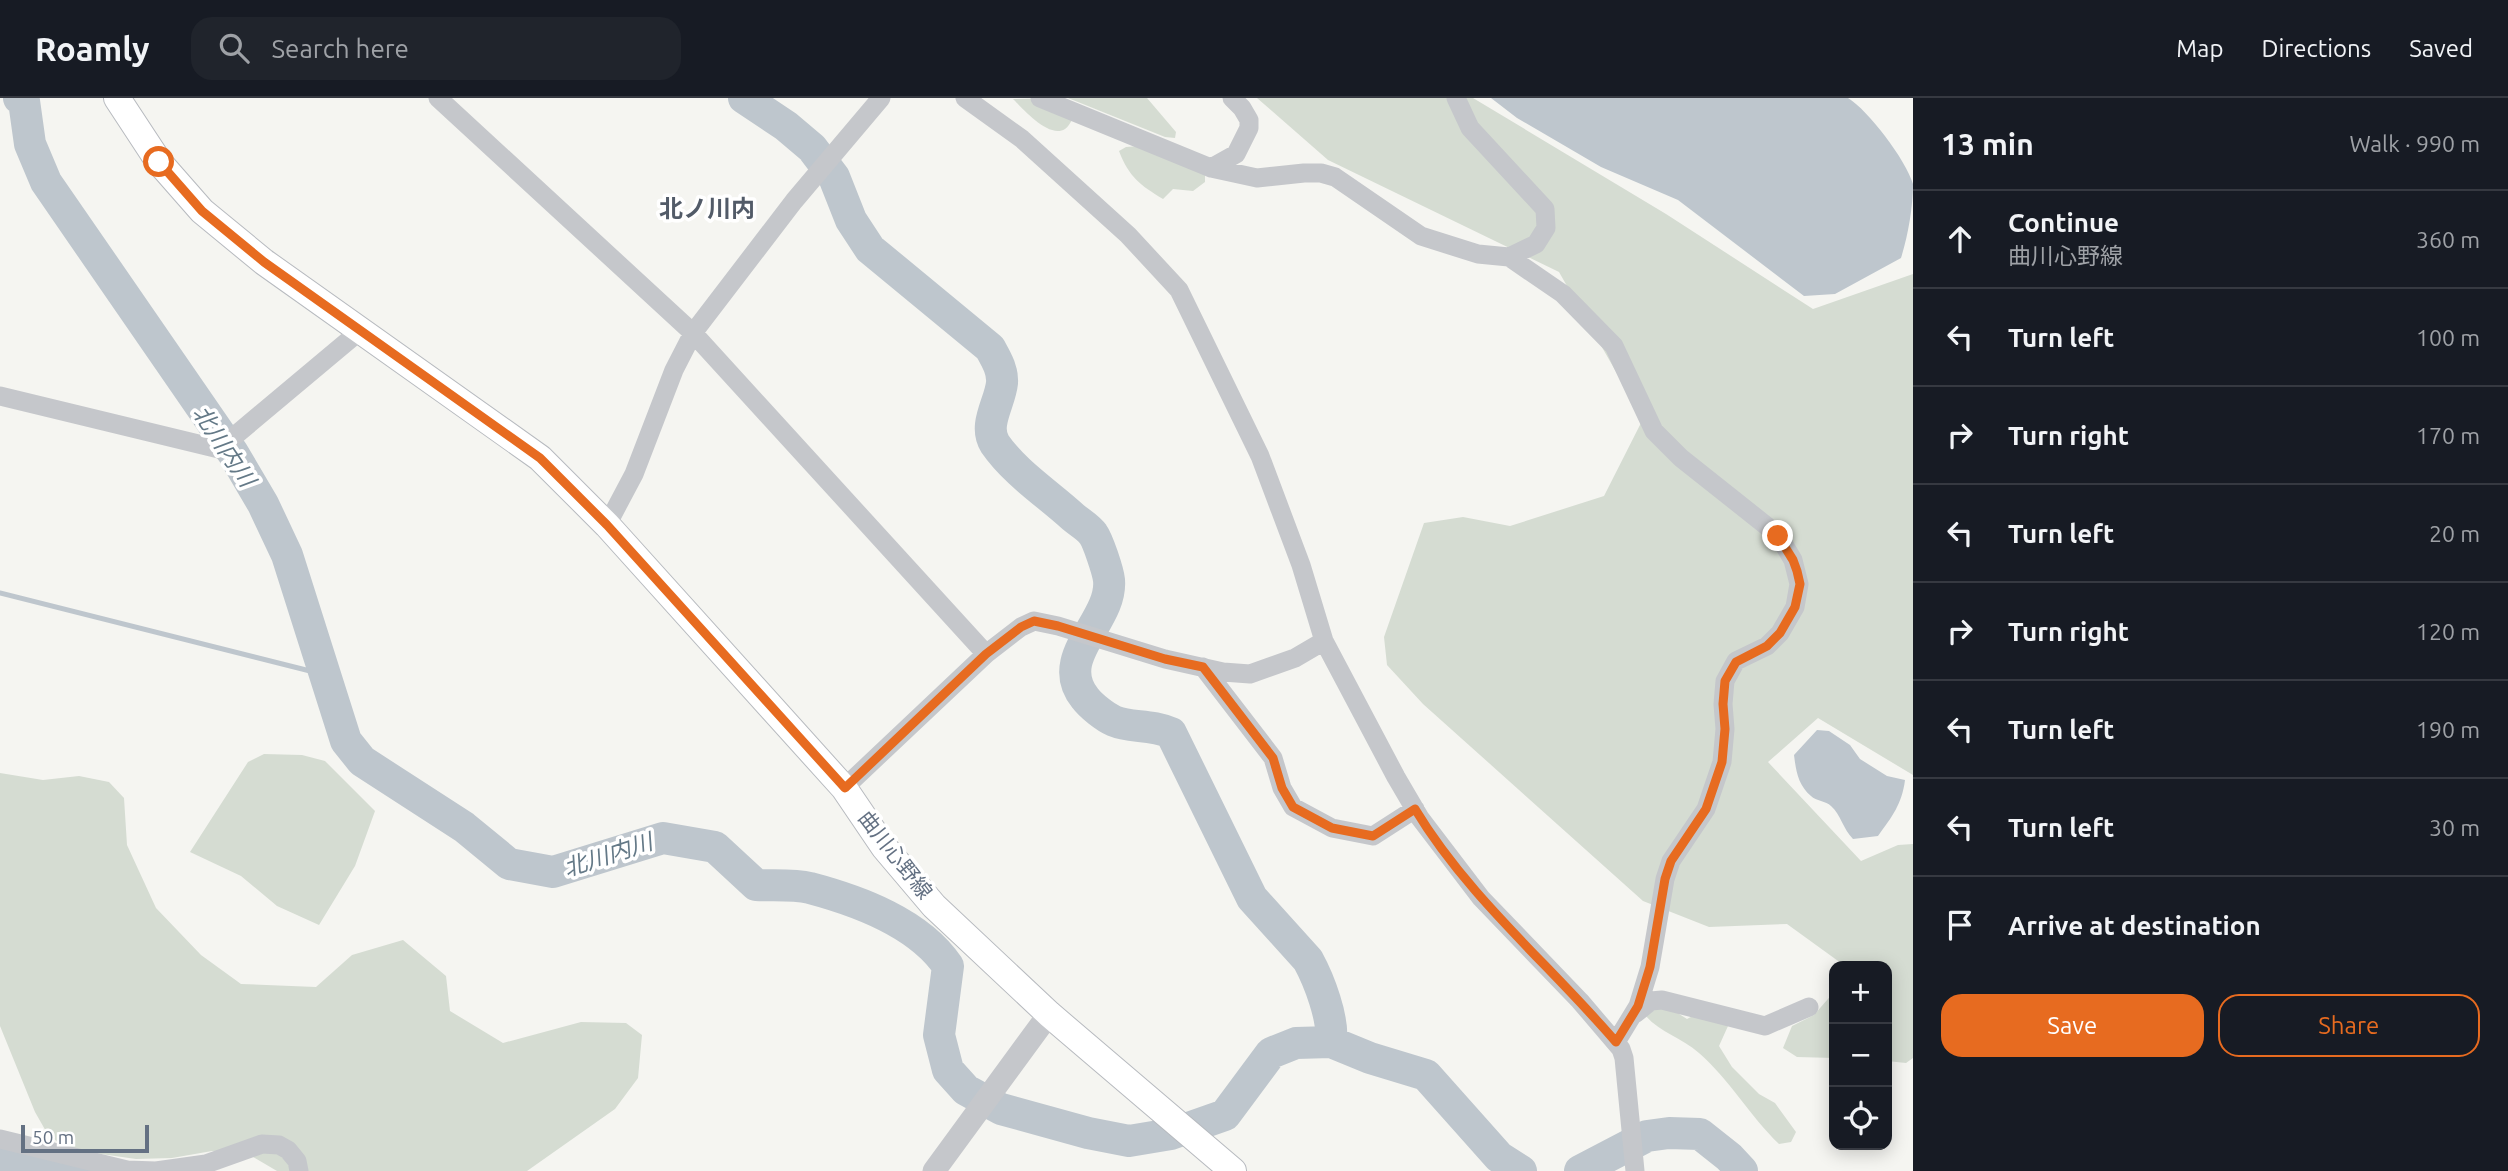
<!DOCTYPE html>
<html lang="en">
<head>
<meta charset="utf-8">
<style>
	body { margin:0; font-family:Ubuntu,"Noto Sans JP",sans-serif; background:#20242c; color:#f1f3f6 }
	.controls { position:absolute; right:21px; bottom:21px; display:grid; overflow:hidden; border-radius:14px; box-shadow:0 4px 18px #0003 }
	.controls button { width:63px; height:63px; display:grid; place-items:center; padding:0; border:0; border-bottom:2px solid #363941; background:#171b24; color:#f1f3f6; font:35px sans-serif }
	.scale { position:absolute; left:21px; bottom:18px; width:128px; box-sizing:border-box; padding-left:7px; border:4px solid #647183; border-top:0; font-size:19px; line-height:24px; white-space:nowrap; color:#647183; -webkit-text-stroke:5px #fff; paint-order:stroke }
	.stop { position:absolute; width:21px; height:21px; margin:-16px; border:5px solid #e76b20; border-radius:50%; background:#fff }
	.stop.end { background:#e76b20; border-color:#fff; box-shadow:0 2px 7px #0008 }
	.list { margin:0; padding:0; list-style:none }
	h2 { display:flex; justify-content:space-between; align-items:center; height:91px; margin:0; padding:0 28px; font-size:30px }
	h2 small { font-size:23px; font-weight:400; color:#9ea1a6 }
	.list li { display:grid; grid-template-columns:46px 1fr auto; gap:21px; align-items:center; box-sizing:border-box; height:98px; padding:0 28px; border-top:2px solid #363941 }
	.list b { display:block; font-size:26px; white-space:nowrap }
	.list p { margin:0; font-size:23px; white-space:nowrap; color:#9ea1a6 }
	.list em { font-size:23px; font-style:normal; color:#9ea1a6 }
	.actions { display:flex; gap:14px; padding:21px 28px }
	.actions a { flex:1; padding:16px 0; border:2px solid #e76b20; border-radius:21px; text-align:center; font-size:24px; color:#e76b20 }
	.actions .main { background:#e76b20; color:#fff }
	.icon { flex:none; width:38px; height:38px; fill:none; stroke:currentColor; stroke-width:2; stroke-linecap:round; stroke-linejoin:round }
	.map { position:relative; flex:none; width:1913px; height:1073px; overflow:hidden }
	header { display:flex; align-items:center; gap:42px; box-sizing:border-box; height:98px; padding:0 35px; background:#171b24; border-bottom:2px solid #363941 }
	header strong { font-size:33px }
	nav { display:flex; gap:38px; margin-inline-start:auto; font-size:24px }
	.search { width:490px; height:63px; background:#20242c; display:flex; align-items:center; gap:18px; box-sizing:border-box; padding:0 24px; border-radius:21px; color:#9ea1a6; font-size:26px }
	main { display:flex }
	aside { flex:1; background:#171b24 }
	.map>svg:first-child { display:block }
	.green { fill:#d5dcd2 }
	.water { fill:#bec6cd }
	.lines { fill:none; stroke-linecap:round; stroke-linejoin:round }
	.stream { stroke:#bec6cd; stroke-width:5 }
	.river { stroke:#bec6cd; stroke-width:32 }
	.secondary-casing { stroke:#b7babf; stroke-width:28 }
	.minor { stroke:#c5c7cb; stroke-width:19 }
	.tertiary { stroke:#c5c7cb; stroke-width:23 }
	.secondary { stroke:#fff; stroke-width:26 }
	.route { stroke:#e76b20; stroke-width:9 }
	.labels { text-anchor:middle; stroke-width:7; stroke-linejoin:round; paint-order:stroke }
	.street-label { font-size:21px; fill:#647183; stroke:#fff }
	.water-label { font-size:23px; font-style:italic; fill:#647987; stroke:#fff }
	.quarter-label { font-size:24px; font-weight:bold; fill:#525b68; stroke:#fff }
</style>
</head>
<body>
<header>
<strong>Roamly</strong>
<div class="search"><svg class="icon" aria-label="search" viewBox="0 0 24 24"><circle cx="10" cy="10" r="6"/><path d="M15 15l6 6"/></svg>Search here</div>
<nav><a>Map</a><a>Directions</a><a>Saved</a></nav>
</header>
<main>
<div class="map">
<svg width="1913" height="1073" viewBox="0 0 1913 1073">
	<rect width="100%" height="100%" fill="#f5f5f1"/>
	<path class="green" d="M1061 0 1072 22C1070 25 1068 29 1065 31 1049 41 1023 11 1013 1Z
		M1068 0H1147L1176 34 1175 40 1165 39Z
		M1257 0H1473L1666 116 1813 211 1913 176V677L1818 620 1768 664 1861 763 1898 747 1913 746V960L1906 965 1887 963V868H1845L1787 826 1709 829 1643 803 1423 606 1387 567 1384 539 1424 425 1463 419 1510 428 1604 398 1643 321 1559 174 1328 62Z
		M1140 48 1205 75V84L1193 93 1173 91 1163 101C1140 87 1129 79 1119 53L1126 49Z
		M264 656 302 657 325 663 375 713 355 768 319 827 277 808 241 778 190 754 248 664Z
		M0 675 43 682 79 678 109 684 124 700 127 747 156 810 201 857 241 886 316 889 352 857 403 842 446 878 450 913 503 945 581 924 626 925 642 937 638 980 615 1011 527 1073H277L248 1056 212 1053 172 1060 136 1061 66 1051 47 1035 35 1014 0 928Z
		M1834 894V960L1797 959 1783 950 1792 928 1814 917Z
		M1652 908 1676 914 1687 921 1702 913 1728 928 1719 948 1732 969 1759 996 1775 1005 1796 1034 1791 1044 1779 1046C1750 1018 1729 981 1699 955 1682 940 1659 934 1645 917Z"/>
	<path class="water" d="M1491 0H1848C1868 12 1906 62 1913 86 1913 109 1908 138 1901 160L1835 196 1804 198 1678 102 1601 69 1517 20Z
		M1817 632 1829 633 1850 647 1860 661 1887 678 1905 682C1902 706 1892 719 1878 738L1853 741C1843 731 1841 717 1831 708 1826 703 1816 703 1811 698 1798 687 1796 673 1794 657Z
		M0 1048 98 1073H0Z"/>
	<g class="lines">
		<path class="stream" d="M0 495 326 577"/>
		<path class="river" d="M19 0 24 3 30 46 46 84 233 355 263 406 287 457 346 643 362 663 464 729 509 766 553 774 663 740 715 749 756 787C773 788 793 786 810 790 859 803 919 825 948 868L939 937 948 972 966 992 1001 1011 1088 1035 1129 1043 1171 1036 1225 1017 1271 955 1296 945 1331 944 1370 960 1426 977 1499 1059 1521 1073
			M744 0 786 28 812 50 834 79 851 122 870 151 990 250C996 261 1003 272 1002 285 1000 305 983 327 995 346 1015 375 1048 396 1073 419 1079 424 1089 430 1093 436 1098 443 1108 473 1109 482 1113 523 1052 559 1085 600 1091 608 1105 619 1114 623 1130 630 1152 626 1171 635L1252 800 1308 862C1319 882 1334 921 1331 944
			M1580 1073 1647 1038 1669 1035 1700 1036 1729 1059 1742 1073"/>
		<g class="secondary-casing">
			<path id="secondary" d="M117 0 159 64 202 113 264 164 540 360 607 427 844 690 884 749 934 808 1049 916 1233 1073"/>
		</g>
		<path class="minor" d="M438 0 693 235 986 556
			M965 0 1022 41 1128 137 1179 192 1260 358 1301 467 1324 543 1396 679 1420 720 1481 800 1580 903 1621 951 1624 960 1635 1073
			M1040 0 1211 70 1257 80 1304 75H1321L1335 79 1421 138 1478 156 1509 159 1536 146 1546 130 1545 111 1470 30 1456 0
			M1211 70 1236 56 1249 30V22L1242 10 1232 0
			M1509 159 1563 196 1614 248 1654 333 1681 360 1778 437 1793 462 1799 486 1795 509 1780 535 1767 548 1736 563 1725 583 1723 606 1725 631 1722 664 1706 711 1671 763 1665 781 1650 869 1638 908 1616 944
			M0 298 219 351 361 232
			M607 427 634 376 674 272 693 235 794 103 881 0
			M1203 569 1273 660 1282 690 1293 709 1332 730 1373 738 1415 711
			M844 690 986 556 1021 529 1034 523 1058 528 1165 561 1223 574 1250 576 1295 560 1324 543
			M1635 916 1651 903 1662 902 1765 928 1809 909
			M0 1041 127 1072 156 1073 206 1066 262 1046 279 1047 288 1052 297 1063 299 1073"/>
		<path class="tertiary" d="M934 1073 1049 916"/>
		<use href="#secondary" class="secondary"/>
	</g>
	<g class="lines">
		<path class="route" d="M159 64 202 113 264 164 540 360 607 427 845 690 986 556 1021 529 1034 523 1058 528 1165 561 1203 569 1273 660 1282 690 1293 709 1332 730 1373 738 1415 711C1468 799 1549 866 1616 944L1638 908 1650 869 1665 781 1671 763 1706 711 1722 664 1725 631 1723 606 1725 583 1736 564 1767 548 1780 535 1795 509 1800 486 1797 473 1793 462 1778 438"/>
	</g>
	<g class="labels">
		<g class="street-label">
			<text transform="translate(895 757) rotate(52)" y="7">曲川心野線</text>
		</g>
		<g class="water-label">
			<text transform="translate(224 348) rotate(56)" y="8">北川内川</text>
			<text transform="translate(608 757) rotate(-18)" y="8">北川内川</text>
		</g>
		<g class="quarter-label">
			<text x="707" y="119">北ノ川内</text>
		</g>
	</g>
</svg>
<div class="controls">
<button>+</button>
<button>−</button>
<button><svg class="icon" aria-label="locate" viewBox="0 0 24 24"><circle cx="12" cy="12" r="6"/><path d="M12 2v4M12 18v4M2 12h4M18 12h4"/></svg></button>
</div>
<div class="scale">50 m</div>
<div class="stop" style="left:159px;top:64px"></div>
<div class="stop end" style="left:1778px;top:438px"></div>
</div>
<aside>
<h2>13 min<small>Walk · 990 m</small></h2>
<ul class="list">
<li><svg class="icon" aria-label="ahead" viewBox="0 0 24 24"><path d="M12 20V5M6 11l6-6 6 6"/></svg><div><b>Continue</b><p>曲川心野線</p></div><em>360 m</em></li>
<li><svg class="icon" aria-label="left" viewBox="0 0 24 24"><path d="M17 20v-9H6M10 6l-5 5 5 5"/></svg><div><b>Turn left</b></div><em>100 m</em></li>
<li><svg class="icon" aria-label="right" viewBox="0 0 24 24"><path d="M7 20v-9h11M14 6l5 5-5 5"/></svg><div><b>Turn right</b></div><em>170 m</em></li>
<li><svg class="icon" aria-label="left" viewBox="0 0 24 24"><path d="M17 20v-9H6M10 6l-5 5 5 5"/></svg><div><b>Turn left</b></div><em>20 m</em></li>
<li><svg class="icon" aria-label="right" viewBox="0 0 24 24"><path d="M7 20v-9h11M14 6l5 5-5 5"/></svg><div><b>Turn right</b></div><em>120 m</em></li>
<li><svg class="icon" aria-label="left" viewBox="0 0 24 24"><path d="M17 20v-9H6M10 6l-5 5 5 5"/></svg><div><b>Turn left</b></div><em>190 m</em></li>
<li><svg class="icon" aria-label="left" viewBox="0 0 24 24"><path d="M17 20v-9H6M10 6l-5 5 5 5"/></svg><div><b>Turn left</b></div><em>30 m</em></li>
<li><svg class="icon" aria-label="arrive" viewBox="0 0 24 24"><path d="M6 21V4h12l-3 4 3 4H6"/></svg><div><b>Arrive at destination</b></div></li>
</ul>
<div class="actions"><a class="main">Save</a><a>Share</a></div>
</aside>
</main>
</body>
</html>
